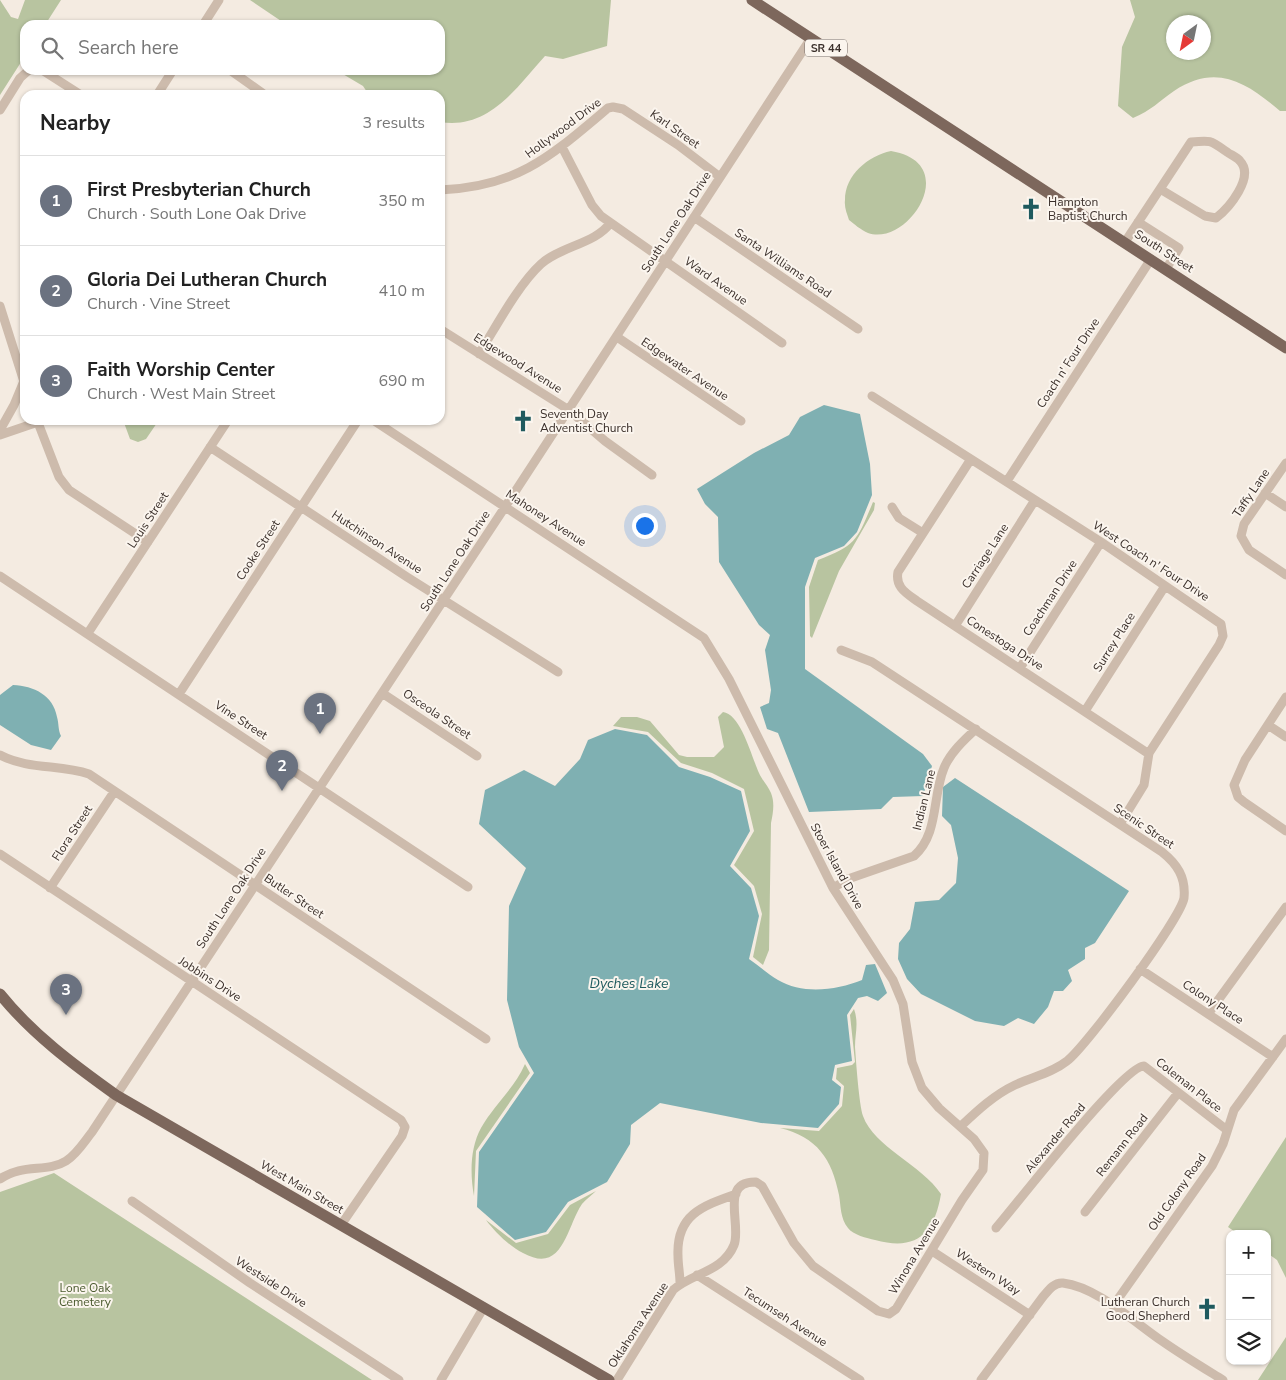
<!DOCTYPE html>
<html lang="en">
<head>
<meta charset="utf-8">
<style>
	body { margin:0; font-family:"Nunito Sans",sans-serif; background:#f6f6f6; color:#222 }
	.controls { position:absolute; right:15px; bottom:15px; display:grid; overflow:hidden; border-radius:10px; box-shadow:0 1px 4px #0004 }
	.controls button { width:45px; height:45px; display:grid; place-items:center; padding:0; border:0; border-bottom:1px solid #e0e0e0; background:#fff; color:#222; font:25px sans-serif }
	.compass { position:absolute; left:1166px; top:15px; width:45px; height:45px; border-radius:50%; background:#fff; box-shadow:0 1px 4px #0004; rotate:213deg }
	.you { position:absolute; left:644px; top:525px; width:18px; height:18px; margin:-12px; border:4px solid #fff; border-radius:50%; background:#1a73e8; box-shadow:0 0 0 8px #1a73e833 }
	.badge { display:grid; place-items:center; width:32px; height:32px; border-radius:50%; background:#1f5a5e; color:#fff; font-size:16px; font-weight:700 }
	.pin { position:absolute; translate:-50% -41px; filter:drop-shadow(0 1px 2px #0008) }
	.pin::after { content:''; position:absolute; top:26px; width:18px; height:15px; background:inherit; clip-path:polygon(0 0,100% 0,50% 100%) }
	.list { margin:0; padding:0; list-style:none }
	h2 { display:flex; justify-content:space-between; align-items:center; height:65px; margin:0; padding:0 20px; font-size:21px }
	h2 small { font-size:16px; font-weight:400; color:#767676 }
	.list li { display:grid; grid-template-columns:32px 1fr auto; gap:15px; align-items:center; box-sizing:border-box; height:90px; padding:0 20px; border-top:1px solid #e0e0e0 }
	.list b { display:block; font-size:19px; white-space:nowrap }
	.list p { margin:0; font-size:16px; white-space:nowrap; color:#767676 }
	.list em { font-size:16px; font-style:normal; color:#767676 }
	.icon { flex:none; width:28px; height:28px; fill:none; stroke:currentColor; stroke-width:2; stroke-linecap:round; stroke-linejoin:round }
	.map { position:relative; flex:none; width:1286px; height:1380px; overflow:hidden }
	.search { position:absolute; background:#fff; box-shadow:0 1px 4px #0004; left:20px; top:20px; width:425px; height:55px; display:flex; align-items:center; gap:12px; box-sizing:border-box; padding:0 18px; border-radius:15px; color:#767676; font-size:19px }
	.panel { position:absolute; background:#fff; box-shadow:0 1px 4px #0004; left:20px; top:90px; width:425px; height:335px; border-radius:15px }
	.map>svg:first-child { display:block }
	.green { fill:#b8c4a0; fill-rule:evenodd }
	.water { fill:#7fb0b2 }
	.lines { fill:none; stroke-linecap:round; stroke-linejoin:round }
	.minor { stroke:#cdbbac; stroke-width:9 }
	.major { stroke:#7d675c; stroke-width:11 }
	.labels { text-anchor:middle; stroke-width:4; stroke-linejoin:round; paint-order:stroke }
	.shield { fill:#fbf5ee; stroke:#756b66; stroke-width:1 }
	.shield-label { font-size:11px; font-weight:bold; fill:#3b302b }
	.street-label { font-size:12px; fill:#3b302b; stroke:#fbf5ee }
	.poi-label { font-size:12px; fill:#3b302b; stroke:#fbf5ee; text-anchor:start }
	.park-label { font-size:12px; fill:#4a5a2e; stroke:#fbf5ee }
	.water-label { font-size:14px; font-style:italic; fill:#1f5a5e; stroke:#fbf5ee }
</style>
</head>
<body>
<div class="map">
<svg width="1286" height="1380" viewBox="0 0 1286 1380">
	<rect width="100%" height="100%" fill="#f4ebe1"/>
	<path class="green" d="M0 0 11 17 18 19 25 0H61L45 25H25V56L0 95Z
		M250 0H611L607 46 563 59 545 56C516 88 489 130 440 122V95H369L363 86 336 70H440V25H287Z
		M1130 0H1286V111H1280C1246 82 1216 63 1174 91 1158 102 1152 110 1133 118L1118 106 1122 47 1135 17ZM1174 22H1204V52H1174Z
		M891 151C963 163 908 247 868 233 861 230 854 224 849 220 847 214 844 207 845 200 845 175 868 156 891 151Z
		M123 420H159L146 439 138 442 130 439Z
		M873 502 875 503 874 510 839 571 812 638 810 636 809 587 818 560C857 545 857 540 873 502Z
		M723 712C741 714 752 758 759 773 762 780 768 786 771 793 775 803 773 813 771 823L769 950 763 965 753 957 762 914 754 886 734 865 754 831 744 789 712 773 681 763 648 732 613 726 621 717H637L650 721 679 755 687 757H714L724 747 718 717Z
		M854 1009C859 1023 855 1034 855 1047 856 1061 859 1104 863 1116 874 1147 922 1165 941 1194 934 1235 916 1251 875 1240 867 1238 853 1235 848 1228 840 1218 841 1206 839 1195 832 1159 817 1137 780 1128L819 1131 842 1106 844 1086 836 1079 837 1068 852 1065 855 1062 850 1015Z
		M525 1064 530 1073 476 1151 474 1196C470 1174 470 1148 481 1128 494 1105 514 1089 525 1064Z
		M1286 1137V1278L1277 1260 1267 1253V1234H1238L1228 1227Z
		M54 1173 372 1380H0V1192Z
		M596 1191C592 1195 586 1199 582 1204 566 1228 563 1275 523 1253 509 1246 495 1232 486 1220L516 1243 548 1234 570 1205Z
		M1286 1337V1380H1258Z"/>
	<path class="water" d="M824 405 860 414 870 464 872 495 857 532 844 546 815 558 805 587V669L923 754 932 766 923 796 893 797 881 809 809 812 778 733 767 729 760 707 769 703 771 690 765 650 770 635 759 625 719 562 718 517 705 504 697 489 754 453 789 435 800 417Z
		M13 685C34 686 53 695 57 717 59 724 58 730 61 736L51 750 31 745 0 725V695Z
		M615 729 647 735 679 767 710 777 741 791 750 831 730 866 751 888 759 916 749 959C759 966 768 974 778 980 803 995 837 990 862 980L866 965 875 964 887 993 878 1001 867 996 858 998 847 1015 852 1061 835 1065 832 1080 841 1087 839 1104 818 1128 761 1123 660 1103 631 1125 630 1144 607 1182 568 1202 546 1232 515 1240 477 1207 479 1152 534 1073 519 1047 507 1000 509 906 526 868 479 824 485 790 524 770 555 786 580 759 588 740Z
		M955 778 1129 891 1095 943 1085 948V959L1068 970 1072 981 1063 991H1054L1048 1007 1034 1024 1018 1018 1004 1026 975 1021 921 994 907 979 898 959 899 943 910 929 915 902 939 900 956 883 958 858 951 825 942 816 943 787Z"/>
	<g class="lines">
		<path class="minor" d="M203 25 219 0
			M42 70 81 95
			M230 70 265 95
			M157 95 173 70
			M0 110 20 78 29 70
			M562 147 592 205 601 216 782 343
			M440 190C518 187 551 156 608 108L613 107 623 109 678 145 720 177
			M694 217 858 329
			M1138 222 1179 248 1166 269
			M1125 242 1191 142C1211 140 1210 140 1227 152 1231 155 1237 157 1240 161 1255 177 1229 208 1216 218L1205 216 1160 189
			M0 306 25 385
			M440 329 569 410 605 441 652 475
			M617 337 741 421
			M479 354C496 327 518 285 541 264 559 247 597 243 610 223
			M872 396 1101 542 1221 624 1223 636 1219 645 1149 753 1144 785 1120 824
			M37 420 59 477 69 490 148 542
			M373 420 704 638 729 679 833 888 893 980 903 1004 912 1062 922 1088 939 1108 974 1139 984 1153 983 1170 962 1200 896 1309 889 1314 878 1311 813 1266 794 1243 762 1186 756 1182C719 1181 742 1225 734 1245 723 1272 692 1273 673 1290L617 1380
			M0 430 14 405 24 381
			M0 435 38 422
			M210 447 407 577 558 672
			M971 459 898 572C895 587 906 593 917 601L1149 754
			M1286 463 1244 524 1241 536 1249 550 1286 575
			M1007 481 1151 259
			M1265 493 1286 507
			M892 507 899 518 923 533
			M0 576 468 887
			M955 626 1035 500
			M88 633 228 420
			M841 650 872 662 1162 852C1177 864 1186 877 1184 898 1181 918 1086 1047 1067 1061 1052 1073 1032 1077 1015 1085 994 1095 978 1110 961 1126
			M1020 668 1101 542
			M382 693 477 756
			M179 694 358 420
			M1286 697 1245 760 1234 785 1238 797 1244 802 1286 831
			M1085 711 1165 586
			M1268 725 1286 737
			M0 755C29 770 60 764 89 774L486 1039
			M0 854 401 1120 405 1127 402 1136 341 1225
			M50 888 114 792
			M833 888 848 879 914 856C939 834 932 797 944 768 950 753 964 740 976 729
			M1140 969 1273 1057
			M1208 1014 1286 907
			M0 1179C23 1163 47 1173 66 1161 77 1154 84 1142 92 1132L505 507 811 38
			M132 1201 250 1283 399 1380
			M1085 1212 1178 1093
			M996 1228C1016 1205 1123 1066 1144 1066L1227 1130
			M932 1251 1030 1315
			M697 1275 860 1380
			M680 1283C680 1274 678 1265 678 1256 676 1215 702 1206 736 1194
			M1113 1306 1212 1166 1223 1144 1234 1110 1286 1039
			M441 1380 484 1307
			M981 1380 1042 1298C1048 1291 1054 1282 1063 1283 1097 1287 1134 1322 1162 1341 1182 1355 1202 1367 1223 1380"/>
		<path class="major" d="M752 0 1286 348
			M0 994C32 1034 74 1065 116 1095L609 1380"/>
	</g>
	<defs>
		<g id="church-bare" transform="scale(1.725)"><path d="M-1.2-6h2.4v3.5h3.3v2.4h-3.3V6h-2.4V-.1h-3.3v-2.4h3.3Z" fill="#1f5a5e" stroke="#fbf5ee" stroke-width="2.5" paint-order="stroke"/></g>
	</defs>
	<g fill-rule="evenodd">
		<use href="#church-bare" x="1031" y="209"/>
		<use href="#church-bare" x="523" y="421"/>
		<use href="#church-bare" x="1207" y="1309"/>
	</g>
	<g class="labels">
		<rect class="shield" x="805" y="39.5" width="42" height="17" rx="4"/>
		<g class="shield-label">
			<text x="826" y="52">SR 44</text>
		</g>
		<g class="street-label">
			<text transform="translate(563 128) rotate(-37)" y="4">Hollywood Drive</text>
			<text transform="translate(675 129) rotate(35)" y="4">Karl Street</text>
			<text transform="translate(676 222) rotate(-57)" y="4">South Lone Oak Drive</text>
			<text transform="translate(1164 251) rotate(33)" y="4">South Street</text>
			<text transform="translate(783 263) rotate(34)" y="4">Santa Williams Road</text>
			<text transform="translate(716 281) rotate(35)" y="4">Ward Avenue</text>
			<text transform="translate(518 363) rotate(32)" y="4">Edgewood Avenue</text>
			<text transform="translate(1068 363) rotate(-57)" y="4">Coach n' Four Drive</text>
			<text transform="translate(685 369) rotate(34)" y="4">Edgewater Avenue</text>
			<text transform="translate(1251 493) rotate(-56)" y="4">Taffy Lane</text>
			<text transform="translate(546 518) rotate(33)" y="4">Mahoney Avenue</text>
			<text transform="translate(148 520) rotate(-57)" y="4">Louis Street</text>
			<text transform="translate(377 542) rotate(33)" y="4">Hutchinson Avenue</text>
			<text transform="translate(258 550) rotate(-57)" y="4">Cooke Street</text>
			<text transform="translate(985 556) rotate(-57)" y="4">Carriage Lane</text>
			<text transform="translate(455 561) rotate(-57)" y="4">South Lone Oak Drive</text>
			<text transform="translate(1151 561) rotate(33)" y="4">West Coach n' Four Drive</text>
			<text transform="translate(1050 598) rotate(-57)" y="4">Coachman Drive</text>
			<text transform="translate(1114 642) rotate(-58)" y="4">Surrey Place</text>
			<text transform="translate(1005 643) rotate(33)" y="4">Conestoga Drive</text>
			<text transform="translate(437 714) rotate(34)" y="4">Osceola Street</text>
			<text transform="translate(241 720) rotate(33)" y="4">Vine Street</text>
			<text transform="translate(924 800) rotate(-76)" y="4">Indian Lane</text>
			<text transform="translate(1144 826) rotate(34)" y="4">Scenic Street</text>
			<text transform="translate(72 833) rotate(-57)" y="4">Flora Street</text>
			<text transform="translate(837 866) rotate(61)" y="4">Stoer Island Drive</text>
			<text transform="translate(294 896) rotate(34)" y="4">Butler Street</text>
			<text transform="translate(231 898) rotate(-57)" y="4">South Lone Oak Drive</text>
			<text transform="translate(210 979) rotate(33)" y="4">Jobbins Drive</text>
			<text transform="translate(1213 1002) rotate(33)" y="4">Colony Place</text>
			<text transform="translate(1189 1085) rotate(38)" y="4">Coleman Place</text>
			<text transform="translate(1055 1138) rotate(-50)" y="4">Alexander Road</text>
			<text transform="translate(1122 1145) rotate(-52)" y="4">Remann Road</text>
			<text transform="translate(302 1187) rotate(30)" y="4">West Main Street</text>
			<text transform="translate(1177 1192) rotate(-55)" y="4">Old Colony Road</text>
			<text transform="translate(914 1256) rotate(-59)" y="4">Winona Avenue</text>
			<text transform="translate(988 1272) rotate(33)" y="4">Western Way</text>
			<text transform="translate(271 1282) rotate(33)" y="4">Westside Drive</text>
			<text transform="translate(785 1317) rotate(33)" y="4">Tecumseh Avenue</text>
			<text transform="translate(638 1325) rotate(-57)" y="4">Oklahoma Avenue</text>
		</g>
		<g class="poi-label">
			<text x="1048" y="206">Hampton<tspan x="1048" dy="14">Baptist Church</tspan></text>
			<text x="540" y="418">Seventh Day<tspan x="540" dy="14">Adventist Church</tspan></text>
			<text x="1190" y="1306" text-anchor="end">Lutheran Church<tspan x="1190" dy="14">Good Shepherd</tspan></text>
		</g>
		<g class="park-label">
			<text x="85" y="1292">Lone Oak<tspan x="85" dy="14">Cemetery</tspan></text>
		</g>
		<g class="water-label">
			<text x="629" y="988">Dyches Lake</text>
		</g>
	</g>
</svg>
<div class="controls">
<button>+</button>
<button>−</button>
<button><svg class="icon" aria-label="layers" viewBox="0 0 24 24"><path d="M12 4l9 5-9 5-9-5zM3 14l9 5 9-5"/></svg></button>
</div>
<svg class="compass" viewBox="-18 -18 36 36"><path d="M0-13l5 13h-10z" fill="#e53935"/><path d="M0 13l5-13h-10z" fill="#767676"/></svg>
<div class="you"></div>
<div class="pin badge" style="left:320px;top:734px;background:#6b7280">1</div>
<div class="pin badge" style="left:282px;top:791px;background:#6b7280">2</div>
<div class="pin badge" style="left:66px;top:1015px;background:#6b7280">3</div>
<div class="search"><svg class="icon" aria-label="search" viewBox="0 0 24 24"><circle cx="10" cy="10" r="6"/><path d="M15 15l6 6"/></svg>Search here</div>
<section class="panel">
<h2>Nearby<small>3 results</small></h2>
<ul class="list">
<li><span class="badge" style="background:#6b7280">1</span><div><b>First Presbyterian Church</b><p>Church · South Lone Oak Drive</p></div><em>350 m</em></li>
<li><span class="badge" style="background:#6b7280">2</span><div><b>Gloria Dei Lutheran Church</b><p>Church · Vine Street</p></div><em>410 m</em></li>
<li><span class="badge" style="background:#6b7280">3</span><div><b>Faith Worship Center</b><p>Church · West Main Street</p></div><em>690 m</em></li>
</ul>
</section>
</div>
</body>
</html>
